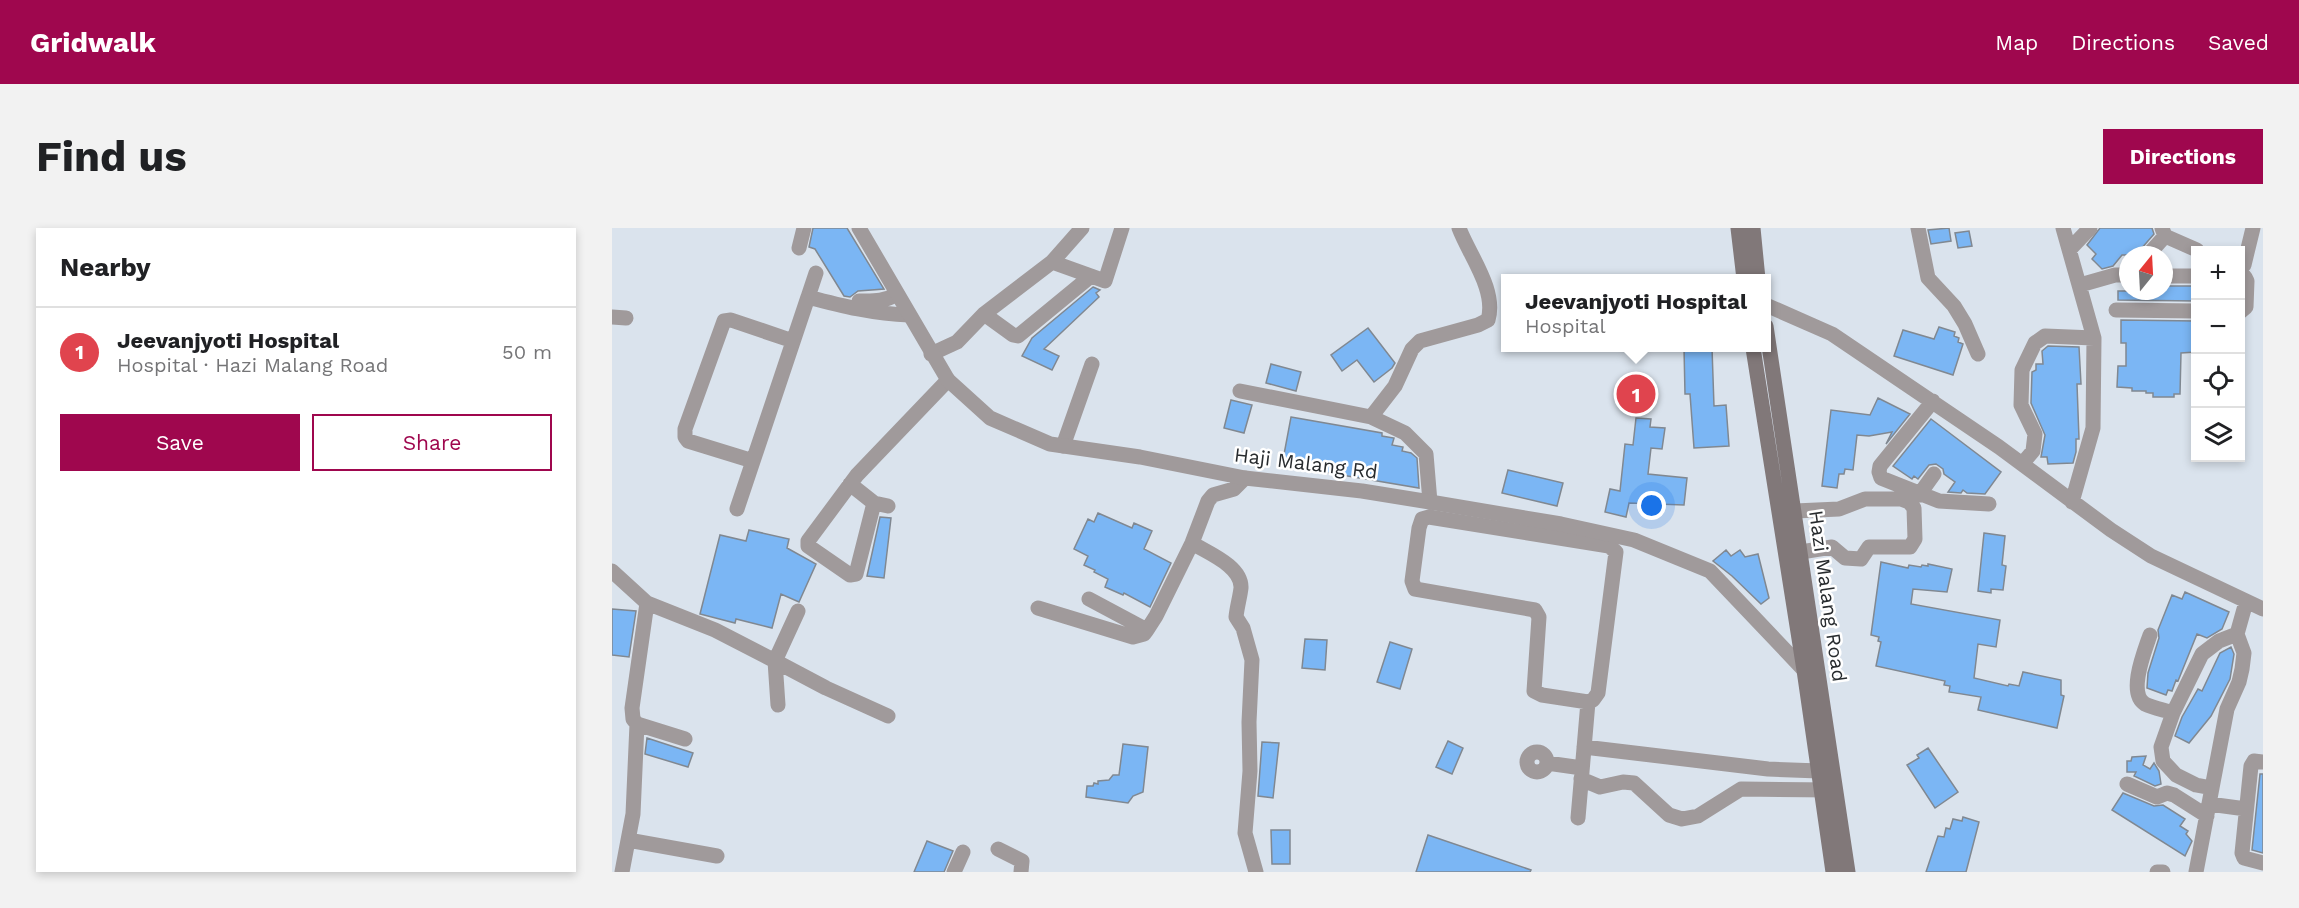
<!DOCTYPE html>
<html lang="en">
<head>
<meta charset="utf-8">
<style>
	body { margin:0; font-family:"Work Sans",sans-serif; background:#f2f2f2; color:#202124 }
	.controls { position:absolute; right:18px; top:18px; display:grid; overflow:hidden; border-radius:0px; box-shadow:0 3px 9px #0003 }
	.controls button { width:54px; height:54px; display:grid; place-items:center; padding:0; border:0; border-bottom:2px solid #e0e0e0; background:#fff; color:#202124; font:30px sans-serif }
	.compass { position:absolute; left:1507px; top:18px; width:54px; height:54px; border-radius:50%; background:#fff; box-shadow:0 3px 9px #0003; rotate:18deg }
	.you { position:absolute; left:1040px; top:278px; width:21px; height:21px; margin:-15px; border:4px solid #fff; border-radius:50%; background:#1a73e8; box-shadow:0 0 0 9px #1a73e833 }
	.badge { display:grid; place-items:center; width:39px; height:39px; border-radius:50%; background:#9f074e; color:#fff; font-size:20px; font-weight:700 }
	.pin { position:absolute; translate:-50% -50%; border:3px solid #fff; box-shadow:0 2px 6px #0006 }
	.popup { position:absolute; left:889px; top:46px; width:270px; height:78px; box-sizing:border-box; display:grid; place-content:center; border-radius:0px; background:#fff; filter:drop-shadow(0 2px 4px #0005); font-size:20px; white-space:nowrap; color:#757577 }
	.popup b { font-size:22px; color:#202124 }
	.popup::after { content:''; position:absolute; left:50%; top:100%; margin-left:-12px; border:12px solid transparent; border-top-color:#fff }
	.list { margin:0; padding:0; list-style:none }
	h2 { display:flex; justify-content:space-between; align-items:center; height:78px; margin:0; padding:0 24px; font-size:26px }
	h2 small { font-size:20px; font-weight:400; color:#757577 }
	.list li { display:grid; grid-template-columns:39px 1fr auto; gap:18px; align-items:center; box-sizing:border-box; height:90px; padding:0 24px; border-top:2px solid #e0e0e0 }
	.list b { display:block; font-size:22px; white-space:nowrap }
	.list p { margin:0; font-size:20px; white-space:nowrap; color:#757577 }
	.list em { font-size:20px; font-style:normal; color:#757577 }
	.actions { display:flex; gap:12px; padding:18px 24px }
	.actions a { flex:1; padding:14px 0; border:2px solid #9f074e; border-radius:0px; text-align:center; font-size:21px; color:#9f074e }
	.actions .main { background:#9f074e; color:#fff }
	.icon { flex:none; width:33px; height:33px; fill:none; stroke:currentColor; stroke-width:2; stroke-linecap:round; stroke-linejoin:round }
	.map { position:relative; flex:none; width:1651px; height:644px; overflow:hidden; border-radius:0px }
	header { display:flex; align-items:center; gap:36px; box-sizing:border-box; height:84px; padding:0 30px; background:#9f074e; color:#fff }
	header strong { font-size:28px }
	nav { display:flex; gap:33px; margin-inline-start:auto; font-size:21px }
	.intro { display:flex; align-items:center; justify-content:space-between; box-sizing:border-box; height:144px; padding:0 36px }
	h1 { margin:0; font-size:42px }
	.button { padding:15px 27px; border-radius:0px; background:#9f074e; color:#fff; font-size:21px; font-weight:700 }
	main { display:flex; gap:36px; padding:0 36px }
	aside { flex:1; background:#fff; border-radius:0px; box-shadow:0 3px 9px #0003 }
	.map>svg:first-child { display:block }
	.building { fill:#7bb6f4; stroke:#808891; stroke-width:1.5 }
	.lines { fill:none; stroke-linecap:round; stroke-linejoin:round }
	.minor { stroke:#a09a9b; stroke-width:15 }
	.tertiary { stroke:#a09a9b; stroke-width:15 }
	.secondary { stroke:#817879; stroke-width:15 }
	.labels { text-anchor:middle; stroke-width:5; stroke-linejoin:round; paint-order:stroke }
	.street-label { font-size:20px; fill:#272b2e; stroke:#fff }
</style>
</head>
<body>
<header>
<strong>Gridwalk</strong>
<nav><a>Map</a><a>Directions</a><a>Saved</a></nav>
</header>
<div class="intro"><h1>Find us</h1><a class="button">Directions</a></div>
<main>
<aside>
<h2>Nearby<small></small></h2>
<ul class="list">
<li><span class="badge" style="background:#e0444e">1</span><div><b>Jeevanjyoti Hospital</b><p>Hospital · Hazi Malang Road</p></div><em>50 m</em></li>
</ul>
<div class="actions"><a class="main">Save</a><a>Share</a></div>
</aside>
<div class="map">
<svg width="1651" height="644" viewBox="0 0 1651 644">
	<rect width="100%" height="100%" fill="#dae3ed"/>
	<path class="building" d="M201 0H235L272 61 246 63 238 69 232 68 203 21 197 19Z
		M1337 0 1339 13 1319 16 1316 2Z
		M1488 0H1540L1542 6 1529 21 1526 27H1510L1501 38 1490 41 1480 31 1484 26 1475 17Z
		M1357 3 1360 18 1346 20 1343 5Z
		M1552 58H1584V73L1506 72V63H1552Z
		M481 59 488 62 484 65 487 69 432 121 447 128 440 142 410 128 420 110Z
		M1509 92 1584 93V124L1569 125 1568 166H1562V169H1541V165H1534V163H1520V160L1505 159 1506 138H1514V115H1509Z
		M1327 99 1343 104 1342 108 1347 110 1346 114 1351 116 1341 147 1282 128 1291 102 1322 111Z
		M756 100 783 135 780 140 762 154 745 132 730 143 719 127Z
		M1436 118 1467 119 1469 156H1465L1467 211H1464V224L1461 235 1436 236 1435 229H1429L1433 207 1419 175 1420 144 1424 142V136H1431L1430 123Z
		M1072 120H1100L1102 178 1114 177 1117 218 1082 220 1078 166H1073Z
		M659 136 689 144 684 163 654 155Z
		M1017 160 1036 163 1034 177 1015 175Z
		M1266 170 1298 186 1274 216 1280 204 1257 208 1245 207 1241 242 1233 241 1232 246H1227L1225 260 1210 258 1219 182 1258 187Z
		M619 172 640 177 632 205 612 200Z
		M679 189 770 205V208L782 210 780 217 791 219 790 223 799 225 805 230 807 260 670 237Z
		M1024 190 1039 191 1038 199 1053 200 1050 221 1039 220 1036 246 1075 250 1072 277 1017 275 1014 289 993 284 998 261 1008 263 1013 216 1021 217Z
		M1319 191 1389 244 1373 266 1355 265 1351 262 1349 265 1336 264 1343 254 1332 246 1331 241 1324 236 1317 237 1306 251 1302 248 1300 251 1281 238Z
		M896 242 951 255 945 278 890 265Z
		M486 285 520 300 522 295 540 303 532 321 559 335 538 379 512 365 511 367 493 359 496 351 482 344 483 342 472 337 476 328 462 321 476 291 482 294Z
		M268 289 279 290 272 350 255 348Z
		M137 302 177 311 175 320 204 336 187 374 169 366 160 400 124 391 123 395 88 386 108 307 134 313Z
		M1372 305 1393 308 1390 337 1394 338 1391 362 1379 361V365L1366 363Z
		M1114 322 1119 328 1128 322 1133 329 1146 326 1157 370 1149 376 1120 348 1101 333Z
		M1269 334 1296 340 1297 337 1309 339 1310 337 1316 338V336L1340 341 1335 364 1301 361 1299 376 1388 392 1384 419 1366 416 1362 450 1396 458 1397 456 1407 458 1411 444 1449 452V467L1452 468 1445 500 1366 482 1369 469 1337 464 1338 458 1332 457 1333 453 1264 438 1269 414 1266 413 1267 409 1259 407Z
		M1573 364 1617 384 1610 401 1595 410 1585 406 1566 453 1564 452 1560 463 1556 462 1554 467 1535 460 1536 445 1547 410 1546 402 1560 367 1570 371Z
		M0 381 24 383 17 429 0 427Z
		M693 411 715 412 713 442 690 440Z
		M778 414 800 421 788 461 765 454Z
		M1619 419 1622 426 1618 451 1599 488 1577 515 1563 508 1570 489 1586 461 1590 463 1608 425Z
		M35 510 81 525 76 539 33 526Z
		M836 513 851 520 840 546 824 539Z
		M650 514 667 515 661 570 646 568Z
		M511 516 536 519 531 564 521 568 516 575 474 569 475 558H481L482 555 486 556V553L497 552 501 547H507Z
		M1316 520 1346 564 1323 580 1295 537 1307 530 1305 527Z
		M1534 528 1531 537 1538 541 1542 535 1547 543 1549 556 1543 558 1522 548 1524 544H1515V533H1519L1520 529Z
		M1648 546H1651V625L1640 622Z
		M1511 565 1542 578 1551 577 1573 591 1568 598 1576 603 1574 606 1580 613 1573 628 1500 582Z
		M1351 589 1367 594 1354 644H1314L1326 608 1332 609 1334 600 1338 601 1341 591 1350 593Z
		M659 602H678V636H660Z
		M816 607 919 642 918 644H804Z
		M315 613 341 623 332 644H302Z"/>
	<g class="lines">
		<path class="minor" d="M1306 0 1316 50 1342 78 1353 96 1366 126
			M1451 0 1482 110 1481 200 1460 274
			M1550 0 1553 8 1585 22
			M187 20 192 0
			M1458 21 1478 0
			M1536 27 1553 8
			M440 34 493 53 510 0
			M1628 40 1632 37 1641 0
			M204 45 196 69C230 78 262 86 297 87
			M1552 48H1584
			M1628 48 1633 49 1635 53 1634 79 1628 84
			M1468 57 1503 47H1516
			M247 73C261 73 272 74 285 66
			M1154 77 1220 106 1387 219 1499 302 1539 328 1651 381
			M1504 82 1584 83
			M372 86 401 107 406 108 479 48
			M0 89 14 90
			M319 126 345 114 372 86 440 34 470 0
			M628 163 759 189
			M1321 173 1268 238 1267 244 1269 250 1327 273 1377 276
			M451 218 480 136
			M141 233 76 213 73 209V201L112 93 119 92 181 113
			M1410 236 1421 223 1423 206 1409 177 1410 142 1423 115 1433 108 1482 110
			M238 256 262 275 276 278
			M1307 267 1322 246
			M818 274 814 226 793 205 759 189 783 158 800 121 808 113 866 97 876 92C885 62 857 27 847 0
			M262 275 244 346 238 347 196 318V313L245 247 336 152
			M125 281 196 69
			M1183 283 1227 281 1253 271H1289L1297 274 1302 280 1303 311 1298 319H1257L1249 331 1233 330 1220 319 1189 324
			M817 289 997 318 1004 324 986 465 981 472 976 474 930 467 922 463 927 389 923 382 803 361 800 353 807 300 810 291Z
			M580 315C596 325 630 338 629 360 628 369 625 379 624 389L631 400 640 432 637 494 638 543 633 605 644 644
			M0 343 35 375 103 402 163 433 166 477
			M477 371 535 402 544 388 580 315 596 273 601 267 622 261 633 250
			M35 375 20 480 21 491 25 496 73 511
			M426 380 521 409 532 406 535 402
			M186 383 163 433 214 460 276 488
			M1538 407C1533 422 1515 465 1533 476 1541 480 1552 482 1561 485
			M972 519 1156 541 1207 543
			M915 534a10 10 0 1 1 20 0a10 10 0 1 1-20 0Z
			M1651 534 1642 533 1639 538 1630 625 1632 630 1651 635
			M935 535 970 540
			M969 551 988 559 1011 554 1022 555 1057 587 1070 591 1086 588 1129 561 1221 562
			M1515 556 1545 569 1555 565 1562 567 1595 588
			M1600 560 1584 557 1564 547 1551 533 1549 519 1561 485 1590 426 1607 413 1625 406
			M1597 576 1634 581
			M966 590 976 474
			M16 612 105 628
			M386 621 410 633 409 644
			M10 644 21 586 25 496
			M342 644 351 624
			M1545 644H1551
			M1584 644 1615 481 1627 454 1630 441 1632 425 1625 406 1634 374"/>
		<path class="tertiary" d="M247 0 336 152 378 190 438 216 528 229 633 250 750 263 818 274 949 296 1022 312 1098 343 1192 442 1199 443"/>
		<path class="secondary" d="M1126 0 1132 51
			M1141 0 1146 51
			M1154 98 1236 644
			M1141 120 1192 442 1221 644"/>
	</g>
	<g class="labels">
		<g class="street-label">
			<text transform="translate(694 235) rotate(7)" y="7">Haji Malang Rd</text>
			<text transform="translate(1216 368) rotate(82)" y="7">Hazi Malang Road</text>
		</g>
	</g>
</svg>
<div class="controls">
<button>+</button>
<button>−</button>
<button><svg class="icon" aria-label="locate" viewBox="0 0 24 24"><circle cx="12" cy="12" r="6"/><path d="M12 2v4M12 18v4M2 12h4M18 12h4"/></svg></button>
<button><svg class="icon" aria-label="layers" viewBox="0 0 24 24"><path d="M12 4l9 5-9 5-9-5zM3 14l9 5 9-5"/></svg></button>
</div>
<svg class="compass" viewBox="-18 -18 36 36"><path d="M0-13l5 13h-10z" fill="#e53935"/><path d="M0 13l5-13h-10z" fill="#757577"/></svg>
<div class="you"></div>
<div class="pin badge" style="left:1024px;top:166px;background:#e0444e">1</div>
<div class="popup"><b>Jeevanjyoti Hospital</b>Hospital</div>
</div>
</main>
</body>
</html>
